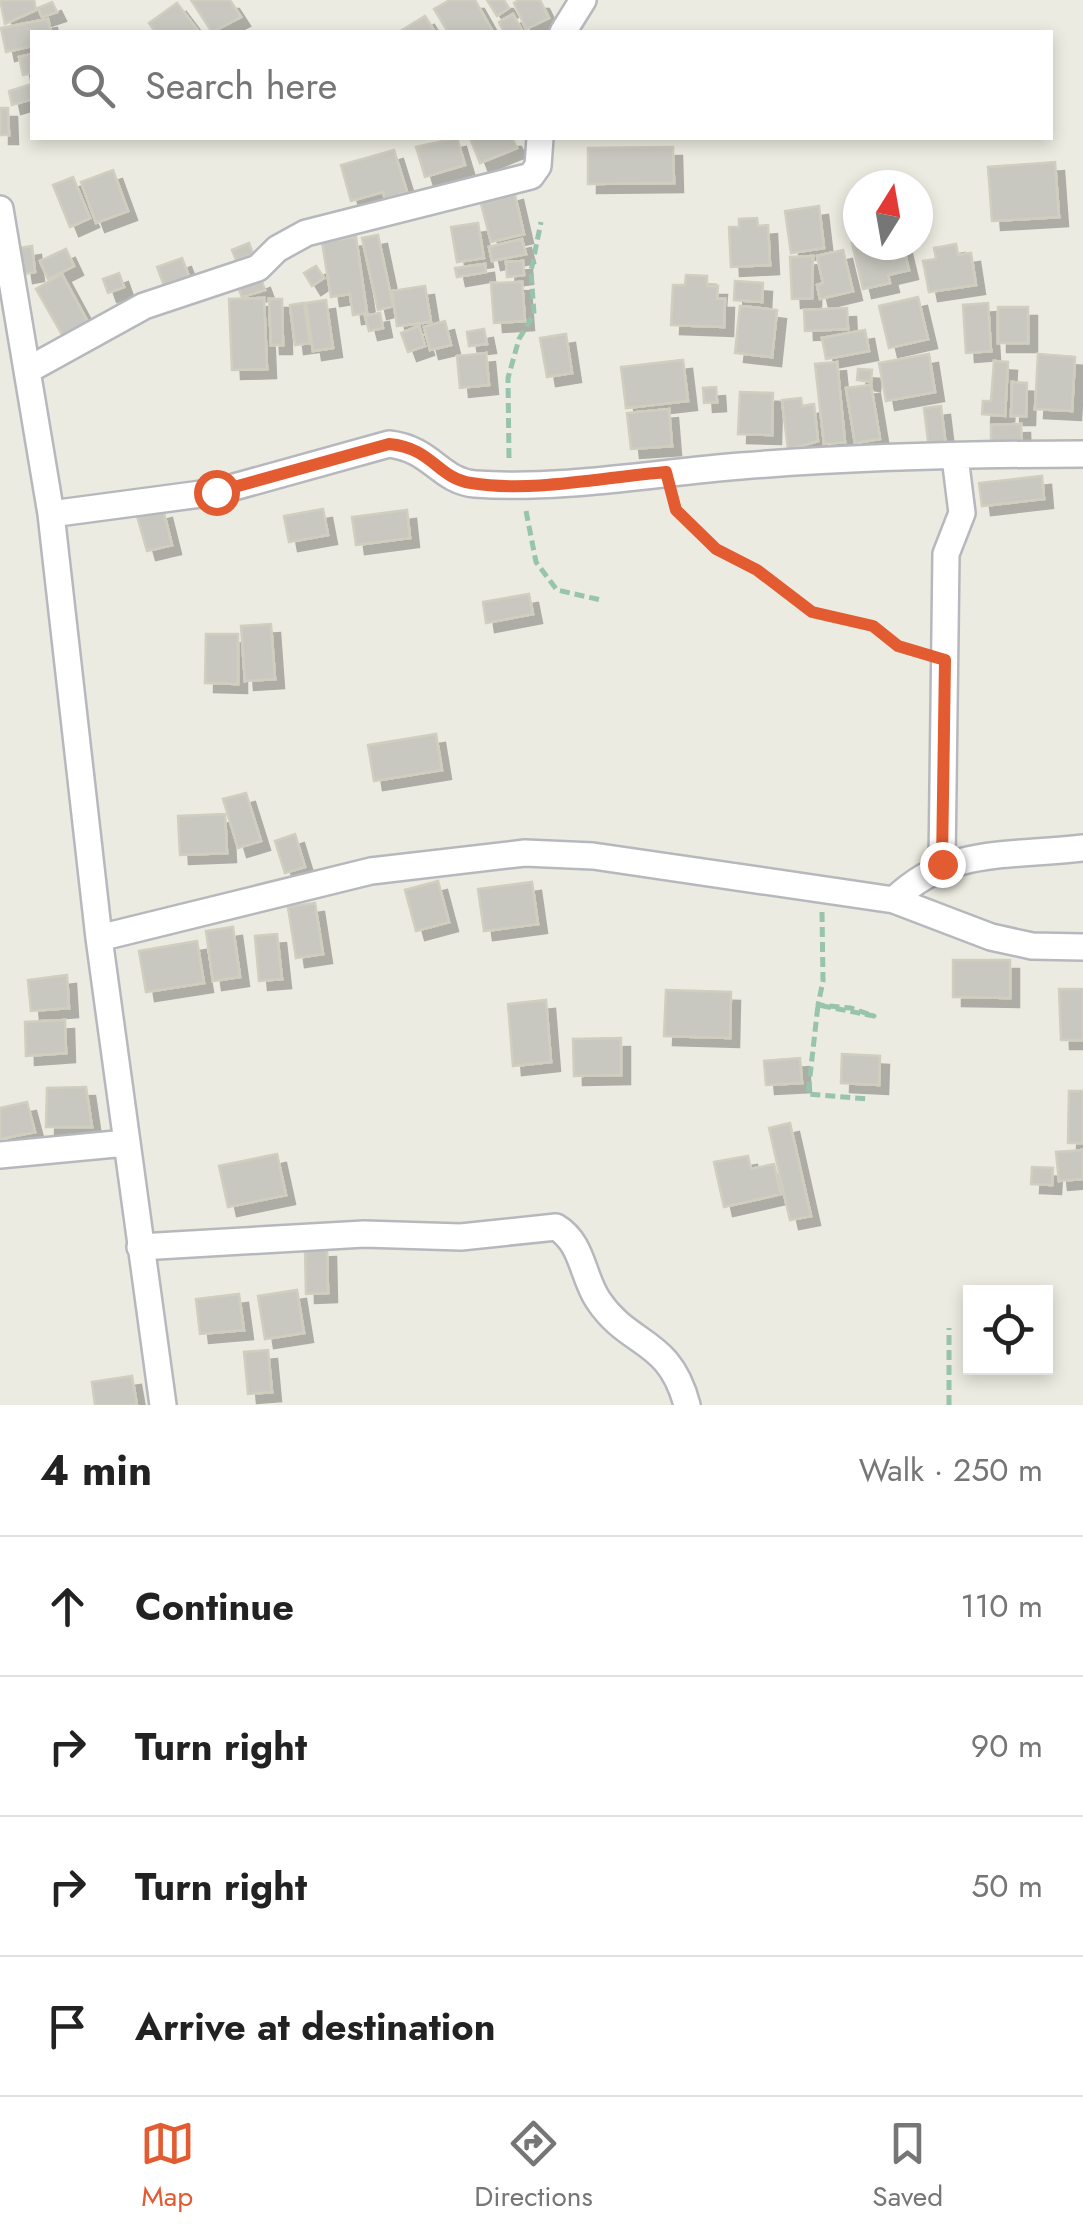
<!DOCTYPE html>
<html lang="en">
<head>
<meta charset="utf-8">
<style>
	body { margin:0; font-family:Jost,sans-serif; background:#f2f2f2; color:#222 }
	.controls { position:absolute; right:30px; bottom:30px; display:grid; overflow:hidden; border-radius:0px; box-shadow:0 5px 15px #0003 }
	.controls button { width:90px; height:90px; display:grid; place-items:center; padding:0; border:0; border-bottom:2px solid #e0e0e0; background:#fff; color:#222; font:50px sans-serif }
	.compass { position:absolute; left:843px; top:170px; width:90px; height:90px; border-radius:50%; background:#fff; box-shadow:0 5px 15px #0003; rotate:11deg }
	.stop { position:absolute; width:30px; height:30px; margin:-22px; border:8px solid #e35b30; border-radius:50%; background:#fff }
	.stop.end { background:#e35b30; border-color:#fff; box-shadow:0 2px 10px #0008 }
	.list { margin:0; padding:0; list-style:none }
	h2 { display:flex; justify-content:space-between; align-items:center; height:130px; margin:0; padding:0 40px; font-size:42px }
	h2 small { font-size:32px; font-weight:400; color:#767676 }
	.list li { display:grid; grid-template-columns:65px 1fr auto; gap:30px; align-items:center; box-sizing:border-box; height:140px; padding:0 40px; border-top:2px solid #e0e0e0 }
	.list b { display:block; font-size:38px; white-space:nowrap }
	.list em { font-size:32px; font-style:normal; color:#767676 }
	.icon { flex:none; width:55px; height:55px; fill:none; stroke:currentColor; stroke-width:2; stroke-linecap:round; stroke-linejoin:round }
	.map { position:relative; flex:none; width:1083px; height:1405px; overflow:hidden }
	.search { position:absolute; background:#fff; box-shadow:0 5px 15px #0003; left:30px; right:30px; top:30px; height:110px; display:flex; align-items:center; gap:25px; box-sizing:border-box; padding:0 35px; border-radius:0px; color:#767676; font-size:38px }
	.sheet { height:690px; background:#fff }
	nav { display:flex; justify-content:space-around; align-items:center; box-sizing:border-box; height:140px; border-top:2px solid #e0e0e0; background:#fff; font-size:28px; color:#767676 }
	nav a { display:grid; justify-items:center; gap:5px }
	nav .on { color:#e35b30 }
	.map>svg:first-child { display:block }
	.building { fill:#c9c8c0; stroke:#d0cebf; stroke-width:2.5; filter:url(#shadow) }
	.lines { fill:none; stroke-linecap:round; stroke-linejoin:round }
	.minor-casing { stroke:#b6b8bd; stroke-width:30 }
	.path { stroke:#97c4ab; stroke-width:5; stroke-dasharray:10 5; stroke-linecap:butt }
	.minor { stroke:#fff; stroke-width:25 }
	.route { stroke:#e35b30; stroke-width:12 }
</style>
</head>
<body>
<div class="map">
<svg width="1083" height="1405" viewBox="0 0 1083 1405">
	<defs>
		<filter id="shadow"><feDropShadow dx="9" dy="9" stdDeviation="0" flood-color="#0004"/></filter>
	</defs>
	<rect width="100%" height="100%" fill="#ecebe1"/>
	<path class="building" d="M0 0H34L36 10 5 24Z
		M191 0H230L241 17 212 32Z
		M450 0H475L493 32H448L434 9Z
		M487 0H504L509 8 497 16Z
		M519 0H540L549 18 526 29 514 3Z
		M52 2 57 12 42 17 38 8Z
		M177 3 199 32H155L149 23Z
		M513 14 523 32H504L499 22Z
		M425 16 435 32H399Z
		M48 19 51 32H32V46L6 52 1 28Z
		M32 54V73L23 75 19 57Z
		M32 84V99L12 105 9 91Z
		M0 108H8L9 135H0Z
		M457 138 465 165 425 177 416 147Z
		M470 138H512L517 148 480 163Z
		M673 147 674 183 588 184V148Z
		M394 150 407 192 385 199 383 192 351 201 341 165Z
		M1055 162 1059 217 992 221 988 167Z
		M113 170 128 211 96 223 81 182Z
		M73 177 90 218 70 227 53 185Z
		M514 191 524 234 491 242 480 200Z
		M819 206 824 248 791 253 785 211Z
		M757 218 758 226 768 225 770 265 731 267 729 227H739V219Z
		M478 223 484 258 457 262 451 227Z
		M378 235 393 306 378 310 362 238Z
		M356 237 367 313 353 315 350 294 331 297 322 242Z
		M522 239 526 254 492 261 489 247Z
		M249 243 253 254 236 260 232 250Z
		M852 243 903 245 909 270 888 275 890 283 863 289Z
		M956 244 958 255 971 253 976 285 929 292 923 261 936 259 934 248Z
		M32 246 35 272 24 274 20 248Z
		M66 249 74 266 48 279 40 261Z
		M843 250 853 291 820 299 817 285 823 283 817 256Z
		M813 256 812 298 792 299 790 257Z
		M182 258 190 279 165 288 157 267Z
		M523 261 524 275 507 277 506 262Z
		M485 264 486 272 457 277 455 268Z
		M316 266 324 278 312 286 304 273Z
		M119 273 124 287 108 293 103 279Z
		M62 274 89 324 64 338 36 289Z
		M686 275 707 276V286H718L717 299H725L724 327 671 325 673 285H685Z
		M261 279 265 290 242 297 238 287Z
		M735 281 763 283 762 302 734 300Z
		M522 282 525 321 494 323 491 283Z
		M425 286 431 322 397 326 392 291Z
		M918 297 928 339 889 348 879 306Z
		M264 298 267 369 232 370 229 299Z
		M269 299H282L283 345H271Z
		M326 300 333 348 313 351 306 303Z
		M304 303 310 343 295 345 290 305Z
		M988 303 991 351 966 353 963 305Z
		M740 306 777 310 772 357 735 353Z
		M998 307H1028V343H998Z
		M847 308 848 329 805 331 804 310Z
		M380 313 383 328 369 331 365 316Z
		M445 321 451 345 430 350 424 327Z
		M419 326 425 346 408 352 401 333Z
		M484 329 487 344 469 346 467 332Z
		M865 330 869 351 826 359 822 338Z
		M566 334 572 373 547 377 540 338Z
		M486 353 489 385 460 388 457 356Z
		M929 354 935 392 886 401 879 363Z
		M1038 354 1075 357 1072 411 1035 409Z
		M683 360 688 401 626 408 621 367Z
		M994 361 1008 362 1005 416 982 414 983 401H991Z
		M837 362 845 442 824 444 815 364Z
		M858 369 872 370 871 382 857 380Z
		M1012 382 1027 383 1026 416H1011Z
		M871 385 880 439 855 443 846 388Z
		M716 387 717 402 704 403 703 388Z
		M740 392 773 393 772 435 738 434Z
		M801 398 802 406 814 404 818 441 788 450 782 400Z
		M941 406 946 447 929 449 924 408Z
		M669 409 672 446 631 449 627 413Z
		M1021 424 1022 447 991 448V425Z
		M1042 476 1044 499 982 506 979 483Z
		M163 509 172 545 147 551 137 516Z
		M323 509 328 535 289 542 284 516Z
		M407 510 410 538 356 545 352 517Z
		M529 594 533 614 486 623 483 602Z
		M271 624 275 679 245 681 241 626Z
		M206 634H238V684L205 683Z
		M436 734 442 770 374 781 368 745Z
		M246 793 261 841 238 848 223 799Z
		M225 814 227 853 180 855 178 816Z
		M295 834 305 867 285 873 275 841Z
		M438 881 449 922 416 931 405 890Z
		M532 882 538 924 484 931 478 889Z
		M315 903 323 954 296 958 288 907Z
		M233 927 240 977 213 981 206 931Z
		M277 934 282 979 259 981 255 936Z
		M197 941 204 983 146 992 139 951Z
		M953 960H1010V998L953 997Z
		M67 975 69 1008 31 1011 28 980Z
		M1059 989H1083V1040H1061Z
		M666 990 731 992 730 1038 664 1036Z
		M546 1000 551 1062 513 1066 508 1004Z
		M65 1020 66 1053 26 1056 25 1022Z
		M621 1038V1075L574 1076 573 1039Z
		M842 1054 880 1056 879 1085 841 1083Z
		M800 1058 802 1083 766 1085 764 1061Z
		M86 1087 92 1127H46L47 1088Z
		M1069 1091H1083V1143H1068Z
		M27 1102 35 1132 0 1139V1108Z
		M790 1123 811 1216 790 1220 769 1128Z
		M1083 1150V1179L1059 1181 1056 1152Z
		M277 1154 286 1195 228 1207 219 1166Z
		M748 1156 751 1169 774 1164 781 1194 724 1207 714 1162Z
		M1032 1167 1053 1168 1052 1185 1031 1184Z
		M327 1248 328 1293 306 1294 305 1249Z
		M297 1290 304 1333 265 1339 258 1296Z
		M239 1294 244 1330 200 1334 196 1299Z
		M268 1350 272 1392 248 1394 244 1352Z
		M132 1376 137 1405H95L92 1382Z"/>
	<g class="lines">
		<g class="minor-casing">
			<path id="minor" d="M563 32 583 0
				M0 209 51 514 99 938 163 1405
				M28 370 144 306 258 268 277 249 306 233 531 176 538 166 540 138
				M51 514 216 492 389 444C432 449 440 481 475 484 562 490 654 473 741 466 854 457 969 454 1083 454
				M942 864 946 554 962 513 955 457
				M894 900C949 846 1011 857 1083 848
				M99 938 371 871 525 853 593 856 894 900 991 937 1032 946 1083 947
				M0 1155 126 1143
				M140 1247 364 1234 461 1237 556 1227C583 1243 582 1276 598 1300 630 1348 669 1337 687 1405"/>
		</g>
		<path class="path" d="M509 458 508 378 519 339 534 314 531 271 541 222
			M673 499 676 510 716 549 757 571 812 612 873 626 899 645 919 652
			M526 511 536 562 557 590 601 600
			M822 912 823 981 818 1005 851 1008 874 1016 818 1005 808 1094 868 1099
			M949 1405V1328"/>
		<use href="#minor" class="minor"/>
	</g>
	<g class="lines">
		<path class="route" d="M216 492 389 444C433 448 437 478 471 483 533 493 604 477 666 472L676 510 716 549 757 570 812 612 873 626 898 646 945 660 942 864"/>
	</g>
</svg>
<div class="controls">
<button><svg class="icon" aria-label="locate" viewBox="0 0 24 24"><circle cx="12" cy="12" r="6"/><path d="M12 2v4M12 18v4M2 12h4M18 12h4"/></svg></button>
</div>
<svg class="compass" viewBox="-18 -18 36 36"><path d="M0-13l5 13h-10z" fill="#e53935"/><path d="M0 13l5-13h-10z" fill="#767676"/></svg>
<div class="stop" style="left:216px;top:492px"></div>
<div class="stop end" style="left:942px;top:864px"></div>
<div class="search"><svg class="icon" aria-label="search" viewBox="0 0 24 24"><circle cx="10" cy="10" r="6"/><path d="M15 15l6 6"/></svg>Search here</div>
</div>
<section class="sheet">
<h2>4 min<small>Walk · 250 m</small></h2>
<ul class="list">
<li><svg class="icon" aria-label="ahead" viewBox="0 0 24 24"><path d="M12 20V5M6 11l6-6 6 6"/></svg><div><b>Continue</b></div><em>110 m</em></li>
<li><svg class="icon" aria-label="right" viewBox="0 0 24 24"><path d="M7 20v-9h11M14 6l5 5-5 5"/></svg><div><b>Turn right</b></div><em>90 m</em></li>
<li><svg class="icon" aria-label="right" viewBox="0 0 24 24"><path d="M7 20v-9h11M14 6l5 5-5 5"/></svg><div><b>Turn right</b></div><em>50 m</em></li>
<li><svg class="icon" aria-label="arrive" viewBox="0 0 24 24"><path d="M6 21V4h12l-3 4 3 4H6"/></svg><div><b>Arrive at destination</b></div></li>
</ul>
</section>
<nav>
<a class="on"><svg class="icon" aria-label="map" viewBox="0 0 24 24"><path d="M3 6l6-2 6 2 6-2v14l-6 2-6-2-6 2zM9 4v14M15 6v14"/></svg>Map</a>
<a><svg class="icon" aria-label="directions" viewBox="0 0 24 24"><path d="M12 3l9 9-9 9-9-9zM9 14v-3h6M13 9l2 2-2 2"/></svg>Directions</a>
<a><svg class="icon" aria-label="saved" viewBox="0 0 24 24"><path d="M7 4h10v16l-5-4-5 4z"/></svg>Saved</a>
</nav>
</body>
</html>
